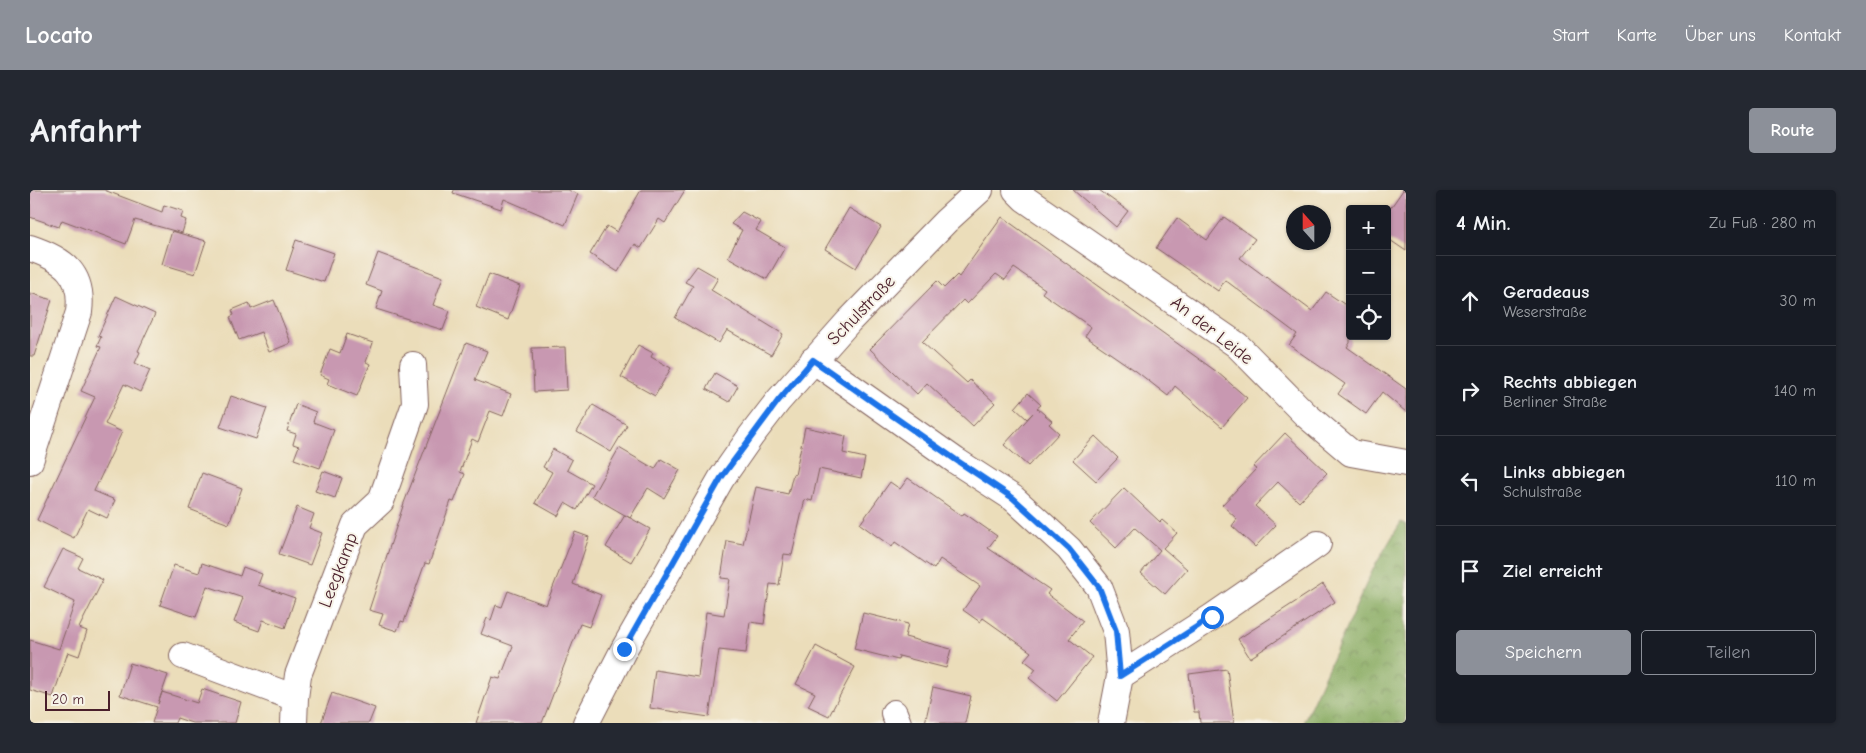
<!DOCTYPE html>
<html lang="de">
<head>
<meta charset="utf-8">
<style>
	body { margin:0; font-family:"Comic Neue",sans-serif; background:#242831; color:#f1f3f6 }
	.controls { position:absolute; right:15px; top:15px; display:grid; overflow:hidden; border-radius:5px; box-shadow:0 1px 4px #0004 }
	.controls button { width:45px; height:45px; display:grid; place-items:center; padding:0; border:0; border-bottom:1px solid #363941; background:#171b24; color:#f1f3f6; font:25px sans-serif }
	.compass { position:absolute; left:1256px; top:15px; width:45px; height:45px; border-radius:50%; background:#171b24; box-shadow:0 1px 4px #0004; rotate:339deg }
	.scale { position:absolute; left:15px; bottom:12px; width:65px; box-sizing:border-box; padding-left:5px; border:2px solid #4a1f2b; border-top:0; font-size:14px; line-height:18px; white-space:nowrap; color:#4a1f2b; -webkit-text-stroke:4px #f7f3e8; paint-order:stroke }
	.stop { position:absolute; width:15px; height:15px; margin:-11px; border:4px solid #1a73e8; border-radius:50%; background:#fff }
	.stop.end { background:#1a73e8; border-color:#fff; box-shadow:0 1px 5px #0008 }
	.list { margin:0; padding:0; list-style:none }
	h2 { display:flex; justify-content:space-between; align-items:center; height:65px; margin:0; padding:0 20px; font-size:21px }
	h2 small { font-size:16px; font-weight:400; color:#9ea1a6 }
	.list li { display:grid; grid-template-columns:32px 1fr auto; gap:15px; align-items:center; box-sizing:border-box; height:90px; padding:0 20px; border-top:1px solid #363941 }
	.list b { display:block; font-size:19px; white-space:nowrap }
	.list p { margin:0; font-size:16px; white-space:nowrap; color:#9ea1a6 }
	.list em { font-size:16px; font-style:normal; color:#9ea1a6 }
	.actions { display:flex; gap:10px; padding:15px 20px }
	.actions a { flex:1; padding:11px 0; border:1px solid #8c9099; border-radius:5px; text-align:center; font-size:18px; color:#8c9099 }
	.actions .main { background:#8c9099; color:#fff }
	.icon { flex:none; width:28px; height:28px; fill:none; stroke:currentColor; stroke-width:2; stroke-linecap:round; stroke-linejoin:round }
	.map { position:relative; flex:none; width:1376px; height:533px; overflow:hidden; border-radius:5px }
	header { display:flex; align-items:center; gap:30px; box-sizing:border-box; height:70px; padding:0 25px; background:#8c9099; color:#fff }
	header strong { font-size:24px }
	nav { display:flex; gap:28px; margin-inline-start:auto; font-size:18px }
	.intro { display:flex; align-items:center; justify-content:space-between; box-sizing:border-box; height:120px; padding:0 30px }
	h1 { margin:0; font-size:35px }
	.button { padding:12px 22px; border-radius:5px; background:#8c9099; color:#fff; font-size:18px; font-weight:700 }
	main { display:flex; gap:30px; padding:0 30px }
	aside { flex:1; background:#171b24; border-radius:5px; box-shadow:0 1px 4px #0004 }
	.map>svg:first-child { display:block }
	.forest { fill:url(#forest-crowns); stroke:#686446 }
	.building { fill:#c898b1 }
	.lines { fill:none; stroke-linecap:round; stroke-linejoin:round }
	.street-casing { stroke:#82625d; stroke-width:28 }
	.street { stroke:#fff; stroke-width:26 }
	.route { stroke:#1a73e8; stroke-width:6 }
	.labels { text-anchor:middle; stroke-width:4; stroke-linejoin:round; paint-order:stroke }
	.street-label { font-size:18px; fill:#4a1f2b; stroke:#f7f3e8 }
</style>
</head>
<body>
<header>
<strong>Locato</strong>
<nav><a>Start</a><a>Karte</a><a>Über uns</a><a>Kontakt</a></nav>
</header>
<div class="intro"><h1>Anfahrt</h1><a class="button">Route</a></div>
<main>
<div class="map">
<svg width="1376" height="533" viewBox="0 0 1376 533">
	<defs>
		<pattern id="forest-crowns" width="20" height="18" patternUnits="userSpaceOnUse" patternTransform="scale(1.25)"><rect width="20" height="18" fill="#87aa60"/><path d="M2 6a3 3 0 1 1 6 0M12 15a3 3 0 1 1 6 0" fill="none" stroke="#708a4f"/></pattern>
	</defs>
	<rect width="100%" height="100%" fill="#f7f3e8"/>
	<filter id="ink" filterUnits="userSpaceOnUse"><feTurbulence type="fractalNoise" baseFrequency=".02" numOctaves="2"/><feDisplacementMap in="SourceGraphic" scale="10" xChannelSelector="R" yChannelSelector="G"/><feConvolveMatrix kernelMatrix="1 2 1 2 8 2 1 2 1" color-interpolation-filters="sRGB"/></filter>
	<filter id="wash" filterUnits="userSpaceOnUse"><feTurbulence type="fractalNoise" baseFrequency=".0096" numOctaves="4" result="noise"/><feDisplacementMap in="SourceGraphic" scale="20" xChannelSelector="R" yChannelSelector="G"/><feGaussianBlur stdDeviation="1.12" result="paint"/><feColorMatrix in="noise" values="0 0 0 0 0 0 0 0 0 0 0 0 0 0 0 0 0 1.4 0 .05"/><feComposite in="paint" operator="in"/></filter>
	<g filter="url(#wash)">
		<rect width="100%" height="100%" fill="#ebddba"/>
		<path class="forest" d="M1371 332 1376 334V533H1273L1343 379Z"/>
		<g id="blocks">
			<path class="building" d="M0 0H74L132 22 134 15 153 21 151 28 156 30 152 43 105 30 96 54 32 30 29 37 0 27Z
				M424 0H538L548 4 535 35 474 9 471 19 423 3Z
				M611 0H655L635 33 629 29 611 58 605 54 588 82 560 64 577 36 587 42Z
				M1043 0H1069L1098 21 1086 37Z
				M1373 0H1376V61L1357 48V23Z
				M819 18 851 37 826 78 795 59Z
				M712 22 731 32 726 40 755 57 737 89 698 67 712 40 701 34Z
				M972 27 1187 182 1217 208 1192 237 1145 196 1138 206 1106 181 1055 146 1061 137 1012 103 1015 99 984 78 975 90 966 84 937 114 933 110 892 152 937 193 940 190 965 213 943 236 897 193 887 204 840 159 907 91 914 98 927 85 929 87Z
				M1194 27 1225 49 1210 68 1282 121 1296 102 1320 118V153L1317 157 1376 199V222L1352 202 1336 224 1308 204 1315 194 1259 155 1267 144 1195 90 1188 101 1126 58 1147 28 1177 50Z
				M142 41 176 51 165 84 132 74Z
				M266 50 304 63 294 92 256 80Z
				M348 63 413 87 403 115 420 121 413 140 346 119 352 101 336 95Z
				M667 76 688 88 681 100 753 144 741 165 697 140 689 153 645 128 663 96 655 92Z
				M459 84 490 96 478 130 446 117Z
				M0 103 22 110 4 166H0Z
				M86 106 125 124 108 161 110 162 105 173 120 180 110 202 94 194 75 234 92 242 64 301 85 310 77 328 58 319 44 348 7 330 65 207 51 201 71 157 67 156 71 147 68 146Z
				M244 110 261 153 239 162 231 142 209 150 200 127 204 125 202 120 219 113 221 119Z
				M317 144 343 153 336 172 340 174 327 206 297 194 299 189 290 185 300 159 310 163Z
				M436 153 457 161 445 190 481 204 473 226 460 221 448 252 442 249 430 282 435 284 424 312 421 311 399 374 395 373 374 432 371 431 367 441 349 435 353 424 339 420 374 313Z
				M608 155 623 163 621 167 641 178 625 206 591 187Z
				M535 157 537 200 504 202 502 158Z
				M685 183 708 196 699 212 676 199Z
				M998 203 1011 215 1007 218 1022 231 1019 234 1029 243 998 276 974 255 1003 223 997 229 985 218Z
				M201 206 237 218 226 249 190 237Z
				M266 214 286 222 283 232 304 240 290 278 264 269 269 256 263 254 266 244 257 241Z
				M563 215 597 235 581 262 547 242Z
				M775 237 816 246 813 263 835 268 831 288 789 279 782 311 775 309 762 365 754 364 749 395 740 394 734 434 720 432 716 463 689 460 679 527 620 518 625 480 668 487 676 422 694 425 700 389 691 388 697 351 713 354 726 297 758 304 763 284 765 285Z
				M1255 243 1297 283 1269 312 1248 292 1225 316 1246 335 1225 357 1202 336 1207 329 1192 315 1226 279 1223 277Z
				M1065 246 1088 268 1066 291 1043 270Z
				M589 258 625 279 631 269 650 280 634 308 618 298 600 328 562 306Z
				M523 259 542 270 537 280 562 294 547 320 535 313 528 326 505 313 522 282 513 277Z
				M293 281 312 288 305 308 285 301Z
				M172 283 212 298 199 334 159 319Z
				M878 288 932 326 934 323 967 346 958 358 1020 400 1017 404 1053 431 1039 449 1062 467 1027 511 999 488 1006 479 994 470 1001 462 953 428 950 432 933 420 950 396 910 369 904 379 865 352 862 357 830 334 860 292 870 299Z
				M1094 298 1130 332 1132 330 1147 343 1133 358 1157 379 1135 404 1111 383 1130 360 1105 338 1086 358 1060 333Z
				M267 317 284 324 279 338 292 343 280 375 249 364Z
				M595 325 620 339 601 372 576 357Z
				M545 342 559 347 543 394 571 405 559 437 550 434 512 533H446L462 487 470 489 483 456 451 444 457 428 461 430 466 415 472 417 478 401 516 415Z
				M33 359 53 368 48 378 73 390 49 438 57 441 49 466 38 462 23 507 0 500V450L29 459 45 412 14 397Z
				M172 373 210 386 213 377 232 384 228 395 265 408 255 438 233 430 229 441 204 432 213 408 177 396 166 427 130 415 144 375 169 383Z
				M1293 394 1305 412 1220 468 1208 449Z
				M833 423 878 434 875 447 921 459 916 478 869 466 868 470 824 459Z
				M786 456 825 477 799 526 778 516 785 503 766 494Z
				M100 473 138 485 128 514 132 502 167 513 172 499 211 512 205 533H162L147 528 145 533H122L127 517 90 505Z
				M1197 479 1204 533H1170L1169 522H1164L1159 484Z
				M903 497 941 506 935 533H895Z
				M302 503 345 518 339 533H291Z"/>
		</g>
	</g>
	<g filter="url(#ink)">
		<use href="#blocks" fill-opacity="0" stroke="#82625d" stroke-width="1"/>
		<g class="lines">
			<g class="street-casing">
				<path id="street" d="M986 0 995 9 1207 155 1275 224 1321 263 1376 273
					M0 58C33 69 54 83 49 122L0 271
					M783 170 926 271 983 308 1039 359 1069 397 1086 441 1090 486 1081 533
					M153 466 265 508 264 533
					M1090 486 1182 427 1288 354
					M265 508 268 485 325 335 351 311 385 214 383 175
					M864 523 868 533
					M556 533 594 459 691 289 721 246 748 211 819 131 916 31 950 0"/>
			</g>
			<use href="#street" class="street"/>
		</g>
	</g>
	<g class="lines" filter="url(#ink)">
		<path class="route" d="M594 459 691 288 748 211 783 170 926 270 983 308 1039 359 1069 397 1086 441 1090 486 1182 427"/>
	</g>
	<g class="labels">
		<g class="street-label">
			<text transform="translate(831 120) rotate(-46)" y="6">Schulstraße</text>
			<text transform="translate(1182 140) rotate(38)" y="6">An der Leide</text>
			<text transform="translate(308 380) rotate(-69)" y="6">Leegkamp</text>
		</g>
	</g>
</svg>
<div class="controls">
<button>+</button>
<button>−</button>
<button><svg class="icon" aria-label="locate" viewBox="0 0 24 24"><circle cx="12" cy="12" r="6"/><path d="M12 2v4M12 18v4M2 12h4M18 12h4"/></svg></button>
</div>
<svg class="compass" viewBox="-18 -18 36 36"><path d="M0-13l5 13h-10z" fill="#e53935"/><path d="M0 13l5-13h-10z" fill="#9ea1a6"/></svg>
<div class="scale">20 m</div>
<div class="stop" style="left:1182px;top:427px"></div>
<div class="stop end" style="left:594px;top:459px"></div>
</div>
<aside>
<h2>4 Min.<small>Zu Fuß · 280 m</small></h2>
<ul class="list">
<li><svg class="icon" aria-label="ahead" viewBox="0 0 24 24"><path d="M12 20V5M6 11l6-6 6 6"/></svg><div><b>Geradeaus</b><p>Weserstraße</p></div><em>30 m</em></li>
<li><svg class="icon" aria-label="right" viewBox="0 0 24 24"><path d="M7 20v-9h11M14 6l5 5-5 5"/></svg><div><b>Rechts abbiegen</b><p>Berliner Straße</p></div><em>140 m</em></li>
<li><svg class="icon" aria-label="left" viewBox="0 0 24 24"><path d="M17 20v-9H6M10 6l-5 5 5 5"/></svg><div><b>Links abbiegen</b><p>Schulstraße</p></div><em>110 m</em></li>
<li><svg class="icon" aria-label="arrive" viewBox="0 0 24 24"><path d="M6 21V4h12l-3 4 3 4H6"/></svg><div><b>Ziel erreicht</b></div></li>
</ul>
<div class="actions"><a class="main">Speichern</a><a>Teilen</a></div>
</aside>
</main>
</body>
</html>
